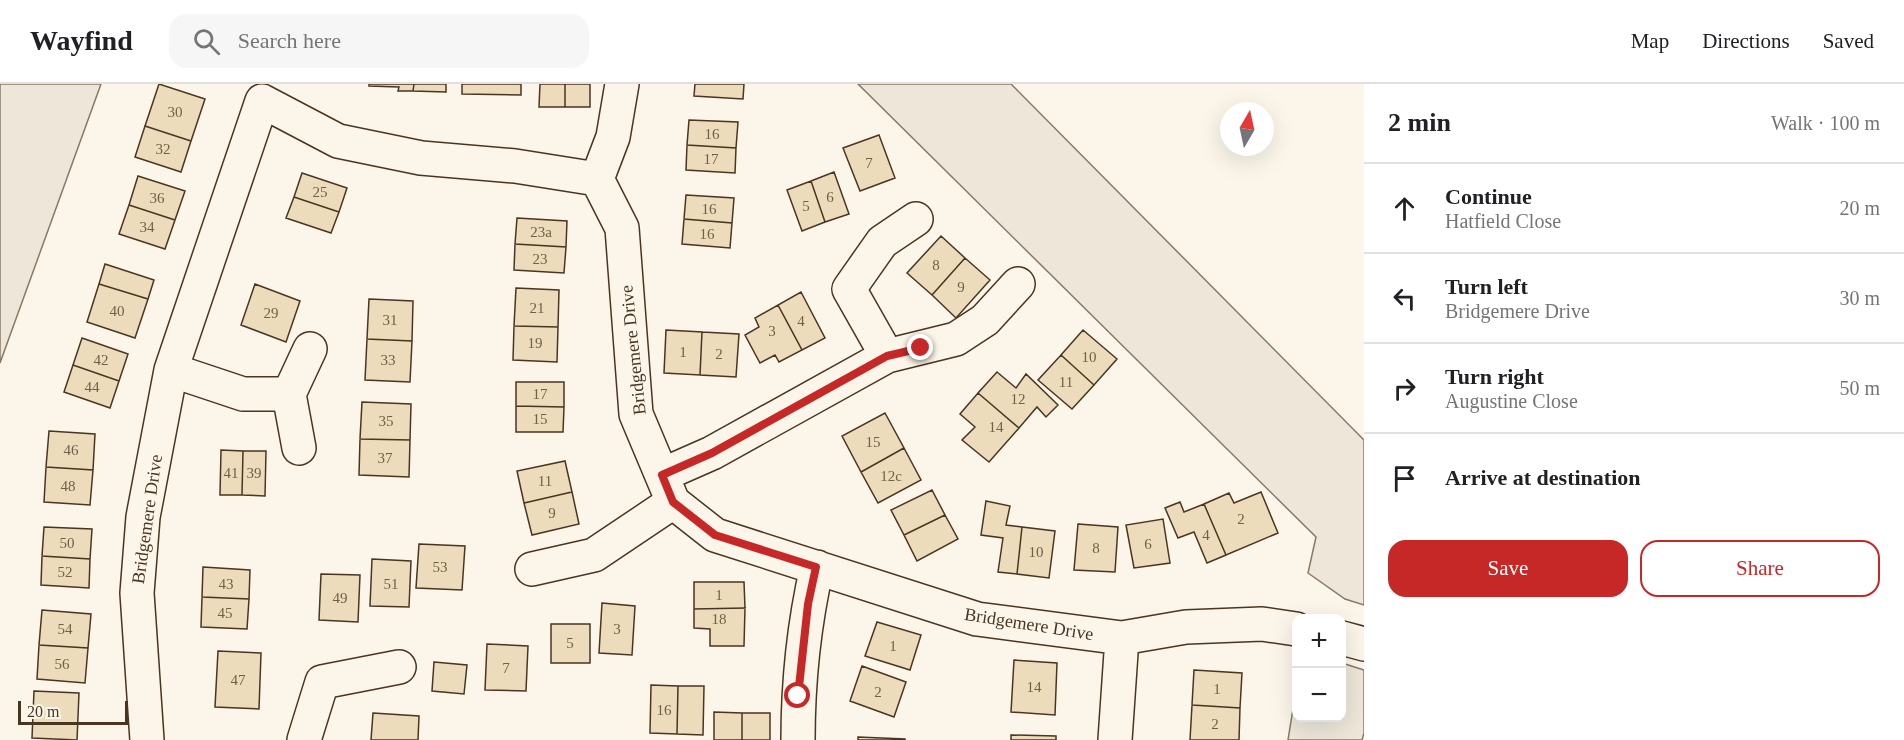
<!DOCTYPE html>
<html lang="en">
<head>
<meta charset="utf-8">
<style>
	body { margin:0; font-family:"Times New Roman",serif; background:#f6f6f6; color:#202124 }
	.controls { position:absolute; right:18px; bottom:18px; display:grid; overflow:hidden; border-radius:12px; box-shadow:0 6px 24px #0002 }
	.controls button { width:54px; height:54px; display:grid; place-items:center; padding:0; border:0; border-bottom:2px solid #e0e0e0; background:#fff; color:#202124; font:30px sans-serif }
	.compass { position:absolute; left:1220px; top:18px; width:54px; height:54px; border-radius:50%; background:#fff; box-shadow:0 6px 24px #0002; rotate:9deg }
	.scale { position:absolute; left:18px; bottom:15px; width:110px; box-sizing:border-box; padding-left:6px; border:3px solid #4a3520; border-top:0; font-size:16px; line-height:21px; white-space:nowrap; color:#4a3520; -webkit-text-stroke:4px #fbf6e9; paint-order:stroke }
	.stop { position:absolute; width:18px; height:18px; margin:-14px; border:4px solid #c62828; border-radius:50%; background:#fff }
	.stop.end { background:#c62828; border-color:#fff; box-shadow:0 2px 6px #0008 }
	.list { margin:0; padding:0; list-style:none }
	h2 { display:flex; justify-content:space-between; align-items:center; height:78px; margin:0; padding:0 24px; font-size:26px }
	h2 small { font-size:20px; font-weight:400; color:#757577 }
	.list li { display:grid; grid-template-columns:39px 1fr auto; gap:18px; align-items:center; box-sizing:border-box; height:90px; padding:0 24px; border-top:2px solid #e0e0e0 }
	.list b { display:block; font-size:22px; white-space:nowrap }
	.list p { margin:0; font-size:20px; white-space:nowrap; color:#757577 }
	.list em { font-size:20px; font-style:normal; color:#757577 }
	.actions { display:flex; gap:12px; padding:18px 24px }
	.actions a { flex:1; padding:14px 0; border:2px solid #c62828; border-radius:18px; text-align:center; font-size:21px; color:#c62828 }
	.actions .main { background:#c62828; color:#fff }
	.icon { flex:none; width:33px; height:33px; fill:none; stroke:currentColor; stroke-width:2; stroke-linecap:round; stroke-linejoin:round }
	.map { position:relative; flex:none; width:1364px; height:656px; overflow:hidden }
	header { display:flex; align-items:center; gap:36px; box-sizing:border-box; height:84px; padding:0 30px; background:#fff; border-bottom:2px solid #e0e0e0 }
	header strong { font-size:28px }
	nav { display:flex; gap:33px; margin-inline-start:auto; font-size:21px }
	.search { width:420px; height:54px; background:#f6f6f6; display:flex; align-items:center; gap:15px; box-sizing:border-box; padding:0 21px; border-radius:18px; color:#757577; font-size:22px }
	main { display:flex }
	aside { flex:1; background:#fff }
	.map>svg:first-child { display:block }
	.green { fill:#ede6d9; stroke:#887966; stroke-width:1.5 }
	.building { fill:#ecdcbc; stroke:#4a3520; stroke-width:1.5 }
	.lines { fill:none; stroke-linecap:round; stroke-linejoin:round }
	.minor-casing { stroke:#4a3520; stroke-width:36 }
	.minor { stroke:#fbf6e9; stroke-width:33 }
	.route { stroke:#c62828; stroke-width:8 }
	.labels { text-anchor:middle; stroke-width:4.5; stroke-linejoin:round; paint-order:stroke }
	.number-label { font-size:15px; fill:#725f47 }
	.street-label { font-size:18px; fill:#4a3520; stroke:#fbf6e9 }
</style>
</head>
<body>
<header>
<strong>Wayfind</strong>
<div class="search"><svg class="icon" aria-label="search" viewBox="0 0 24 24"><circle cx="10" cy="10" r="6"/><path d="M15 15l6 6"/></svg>Search here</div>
<nav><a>Map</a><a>Directions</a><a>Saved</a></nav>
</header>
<main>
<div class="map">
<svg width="1364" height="656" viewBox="0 0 1364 656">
	<rect width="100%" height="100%" fill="#fbf6e9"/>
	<path class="green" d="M0 0H101L0 279Z
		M858 0H1011L1364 356V521L1345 515 1308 489 1316 453Z
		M1342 579 1364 586V649L1362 656H1288L1296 606V634H1342Z"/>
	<path class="building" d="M159 0 205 15 191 57 145 42Z
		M369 0H414L413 7H398L399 3 369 2Z
		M414 0H446V8L413 7Z
		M462 0H521V11L462 10Z
		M540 0H565V23H539Z
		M565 0H590V23H565Z
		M695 0H744L743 15 694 12Z
		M689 36 738 38 736 64 687 61Z
		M145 42 191 57 181 88 135 73Z
		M879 51 895 94 860 107 843 64Z
		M687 61 736 64 735 89 686 86Z
		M834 88 849 130 825 138 811 97Z
		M302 89 347 104 339 128 294 113Z
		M138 92 185 107 175 136 129 121Z
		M811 97 825 138 802 147 787 106Z
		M686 111 734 114 732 139 684 135Z
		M294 113 339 128 331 149 286 134Z
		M129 121 175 136 165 165 119 150Z
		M517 134 567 137 566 163 515 160Z
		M684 135 732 139 730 164 682 160Z
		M941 152 965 174 932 211 907 189Z
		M515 160 566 163 564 189 514 186Z
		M965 174 990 196 956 234 932 211Z
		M105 180 154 196 148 215 99 200Z
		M99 200 148 215 135 254 87 238Z
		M255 200 300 217 286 258 241 241Z
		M516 204 559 206 558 243 514 242Z
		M801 208 825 254 802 266 778 221Z
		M369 215 413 217 412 257 367 255Z
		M778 221 802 266 779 278 775 271 760 279 745 251 759 243 755 234Z
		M514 242 558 243 557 278 513 276Z
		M666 246 702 248 700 291 664 289Z
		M1083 246 1117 275 1094 301 1061 271Z
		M702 248 739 250 736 293 700 291Z
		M82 254 128 270 119 297 73 281Z
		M367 255 412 257 410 298 365 296Z
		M1061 271 1094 301 1072 325 1038 296Z
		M73 281 119 297 110 324 64 308Z
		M997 288 1016 304 1026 290 1058 321 1046 333 1037 323 1019 344 978 309Z
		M516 298H564V323L516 322Z
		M978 309 1019 344 989 378 962 356 975 343 960 330Z
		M362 318 411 320 410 356 360 355Z
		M516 322 564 323 563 348H516Z
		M885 329 904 364 861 388 842 352Z
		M49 347 95 350 93 386 46 383Z
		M360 355 410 356 409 393 359 391Z
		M904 364 921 396 878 419 861 388Z
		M221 366 243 367 242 411H220Z
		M243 367H266L265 412 242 411Z
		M565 377 572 408 524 419 517 387Z
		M46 383 93 386 90 421 44 418Z
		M932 406 945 431 904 451 891 426Z
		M572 408 579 440 532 451 524 419Z
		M1261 408 1278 449 1226 471 1204 420 1229 409 1234 419Z
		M986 417 1010 422 1006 441 1022 443 1017 490 998 488 1003 454 981 451Z
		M1180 418 1184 428 1204 420 1226 471 1207 479 1194 448 1178 454 1165 424Z
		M945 431 958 455 917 477 904 451Z
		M1163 435 1170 479 1134 484 1126 441Z
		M1078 440 1118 443 1115 488 1074 486Z
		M44 443 92 445 90 475 42 472Z
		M1022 443 1055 447 1049 494 1017 490Z
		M419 460 465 462 462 506 416 504Z
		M42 472 90 475 89 504 41 501Z
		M372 475 411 477 409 523 370 522Z
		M203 483 250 486 249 515 202 513Z
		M321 490 360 491 358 538 319 536Z
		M694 498H744L745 524 694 525Z
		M202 513 249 515 247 545 201 543Z
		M602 519 635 522 632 571 599 569Z
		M745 524 744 562H710V545L694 544V525Z
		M42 526 91 530 88 564 39 561Z
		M877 538 921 551 910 586 865 572Z
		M551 540H590V579H551Z
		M487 560 528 562 526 607 485 606Z
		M39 561 88 564 85 599 37 595Z
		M218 567 261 569 259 625 215 623Z
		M1014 576 1057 579 1055 631 1011 628Z
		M434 578 467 581 464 610 432 607Z
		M862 582 906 598 894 633 850 617Z
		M1194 586 1242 589 1240 624 1192 621Z
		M651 601 678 602 677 650 650 649Z
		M678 602H704L703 651 677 650Z
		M34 607 79 609 77 656 32 654Z
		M1192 621 1240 624 1239 656H1190Z
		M714 628 742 629V656H714Z
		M373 629 419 632 418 656H371Z
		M742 629H770V656H742Z
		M1011 651 1056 652V656H1011Z
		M858 653 905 655V656H858Z"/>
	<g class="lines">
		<g class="minor-casing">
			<path id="minor" d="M597 95 613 53 622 0
				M887 272 849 205 882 158 916 135
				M171 286 243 310H289
				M299 364 289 310 310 265
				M662 391 712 369 887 272 956 255 985 236 1018 200
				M532 485 594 471 673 418
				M1342 554 1364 560
				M147 656 137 509 143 433 171 286 262 17 338 57 421 74 515 82 597 95 622 144 636 330 673 418 715 451 977 535 1122 554 1186 543 1262 540 1296 545
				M304 656 322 598 399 583
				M798 656C798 598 804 540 817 483
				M1115 656 1122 554"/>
		</g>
		<use href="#minor" class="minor"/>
	</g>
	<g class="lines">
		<path class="route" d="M798 612 808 520 816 483 715 451 673 418 662 391 712 369 887 272 921 264"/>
	</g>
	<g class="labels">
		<g class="number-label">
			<text x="175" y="33">30</text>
			<text x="712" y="55">16</text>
			<text x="163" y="70">32</text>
			<text x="711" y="80">17</text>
			<text x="869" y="84">7</text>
			<text x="320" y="113">25</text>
			<text x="830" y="118">6</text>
			<text x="157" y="119">36</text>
			<text x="806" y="127">5</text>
			<text x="709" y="130">16</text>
			<text x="147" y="148">34</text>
			<text x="541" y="153">23a</text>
			<text x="707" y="155">16</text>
			<text x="540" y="180">23</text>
			<text x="936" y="186">8</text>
			<text x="961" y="208">9</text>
			<text x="537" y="229">21</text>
			<text x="117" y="232">40</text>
			<text x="271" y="234">29</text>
			<text x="390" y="241">31</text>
			<text x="801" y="242">4</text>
			<text x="772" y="252">3</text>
			<text x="535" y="264">19</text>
			<text x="683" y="273">1</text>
			<text x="719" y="275">2</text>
			<text x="1089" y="278">10</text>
			<text x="101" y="281">42</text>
			<text x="388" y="281">33</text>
			<text x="1066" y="303">11</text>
			<text x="92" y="308">44</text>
			<text x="540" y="315">17</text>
			<text x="1018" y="320">12</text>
			<text x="540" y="340">15</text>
			<text x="386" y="342">35</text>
			<text x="996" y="348">14</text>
			<text x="873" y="363">15</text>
			<text x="71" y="371">46</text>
			<text x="385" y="379">37</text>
			<text x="231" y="394">41</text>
			<text x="254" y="394">39</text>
			<text x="891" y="397">12c</text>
			<text x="545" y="402">11</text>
			<text x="68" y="407">48</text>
			<text x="552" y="434">9</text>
			<text x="1241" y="440">2</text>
			<text x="1206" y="456">4</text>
			<text x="67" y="464">50</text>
			<text x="1148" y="465">6</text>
			<text x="1096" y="469">8</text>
			<text x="1036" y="473">10</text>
			<text x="440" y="488">53</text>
			<text x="65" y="493">52</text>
			<text x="226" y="505">43</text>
			<text x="391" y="505">51</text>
			<text x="719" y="516">1</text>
			<text x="340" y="519">49</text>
			<text x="225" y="534">45</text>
			<text x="719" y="540">18</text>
			<text x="65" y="550">54</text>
			<text x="617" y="550">3</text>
			<text x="570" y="564">5</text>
			<text x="893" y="567">1</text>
			<text x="62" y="585">56</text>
			<text x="506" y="589">7</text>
			<text x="238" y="601">47</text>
			<text x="1034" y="608">14</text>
			<text x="1217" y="610">1</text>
			<text x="878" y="613">2</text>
			<text x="664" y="631">16</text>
			<text x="1215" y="645">2</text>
		</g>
		<g class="street-label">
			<text transform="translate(633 266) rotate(-96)" y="6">Bridgemere Drive</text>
			<text transform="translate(147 435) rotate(-82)" y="6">Bridgemere Drive</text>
			<text transform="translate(1029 540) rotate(9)" y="6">Bridgemere Drive</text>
		</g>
	</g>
</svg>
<div class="controls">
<button>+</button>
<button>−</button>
</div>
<svg class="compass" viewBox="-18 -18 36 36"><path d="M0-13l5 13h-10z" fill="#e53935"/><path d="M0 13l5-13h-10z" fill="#757577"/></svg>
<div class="scale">20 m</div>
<div class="stop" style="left:798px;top:612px"></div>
<div class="stop end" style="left:921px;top:264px"></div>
</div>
<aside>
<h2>2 min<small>Walk · 100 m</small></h2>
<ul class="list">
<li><svg class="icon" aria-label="ahead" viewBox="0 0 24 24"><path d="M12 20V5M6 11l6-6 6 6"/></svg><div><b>Continue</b><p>Hatfield Close</p></div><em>20 m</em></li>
<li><svg class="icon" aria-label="left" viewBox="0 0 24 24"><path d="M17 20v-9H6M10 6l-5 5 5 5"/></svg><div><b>Turn left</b><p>Bridgemere Drive</p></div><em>30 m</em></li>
<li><svg class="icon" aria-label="right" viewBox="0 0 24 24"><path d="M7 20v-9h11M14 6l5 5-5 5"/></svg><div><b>Turn right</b><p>Augustine Close</p></div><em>50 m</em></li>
<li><svg class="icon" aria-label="arrive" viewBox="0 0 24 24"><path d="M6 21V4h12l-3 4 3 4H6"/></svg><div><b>Arrive at destination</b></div></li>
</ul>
<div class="actions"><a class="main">Save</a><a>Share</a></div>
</aside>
</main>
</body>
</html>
